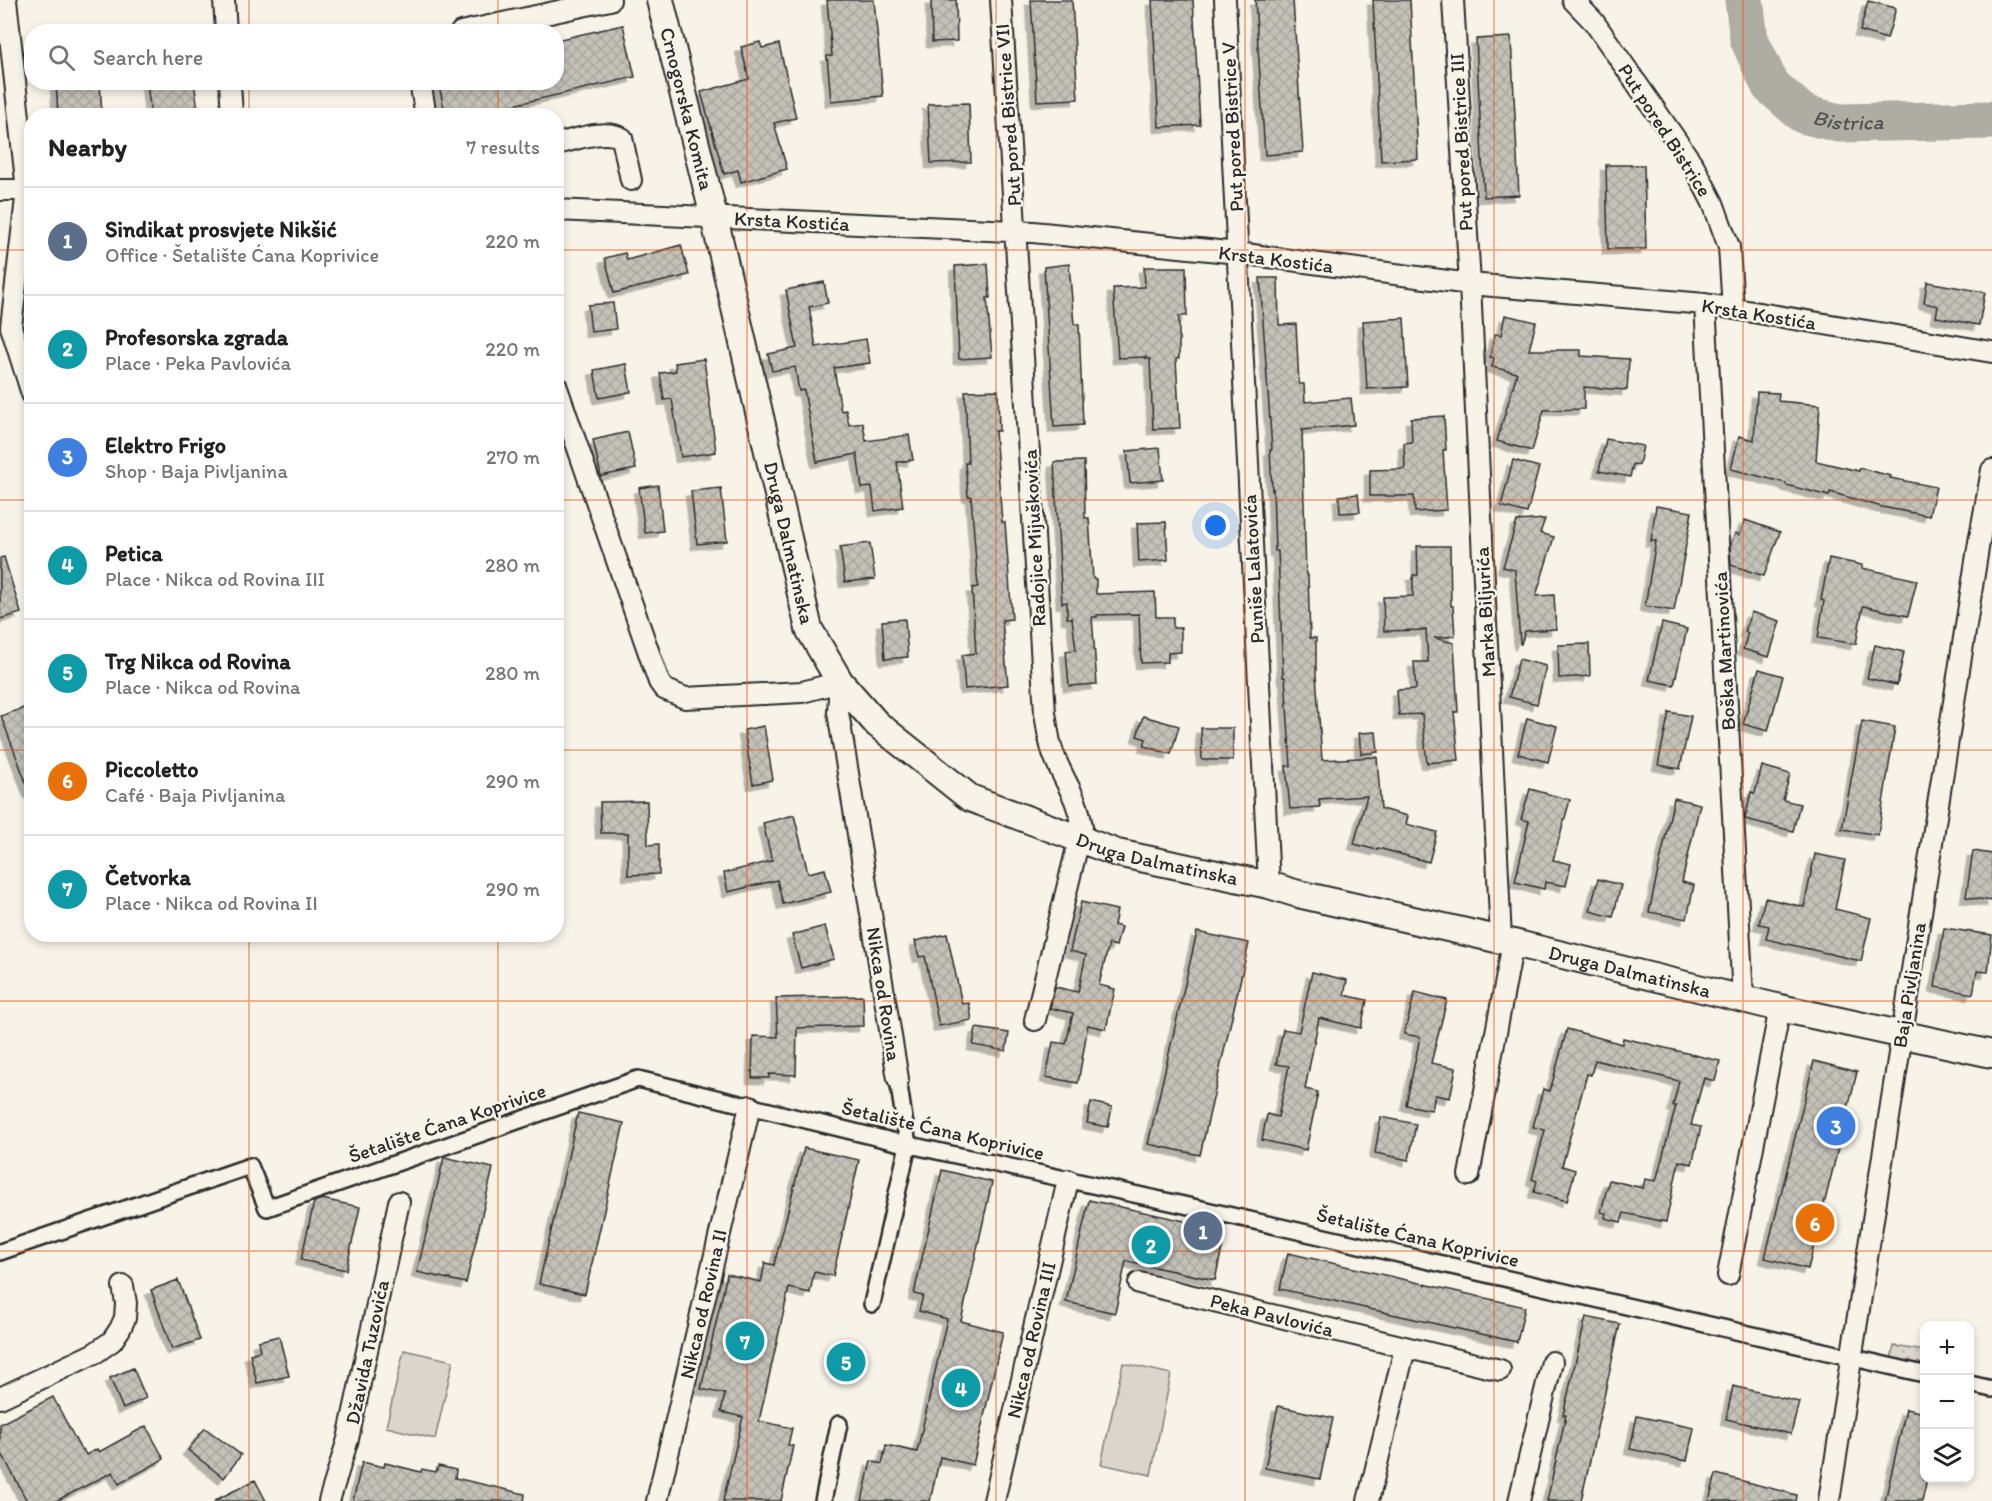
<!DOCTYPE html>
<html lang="en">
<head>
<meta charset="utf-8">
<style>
	body { margin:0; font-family:Itim,sans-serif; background:#f2f2f2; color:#222 }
	.controls { position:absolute; right:18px; bottom:18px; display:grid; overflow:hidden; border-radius:12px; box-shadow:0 3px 9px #0003 }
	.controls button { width:54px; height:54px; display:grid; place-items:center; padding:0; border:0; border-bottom:2px solid #e0e0e0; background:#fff; color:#222; font:30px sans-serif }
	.you { position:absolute; left:1216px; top:526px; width:21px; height:21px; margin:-15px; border:4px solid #fff; border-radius:50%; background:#1a73e8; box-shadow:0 0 0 9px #1a73e833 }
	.badge { display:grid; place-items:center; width:39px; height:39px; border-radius:50%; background:#2b2b2b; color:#fff; font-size:20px; font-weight:700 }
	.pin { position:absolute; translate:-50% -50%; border:3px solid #fff; box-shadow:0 2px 6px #0006 }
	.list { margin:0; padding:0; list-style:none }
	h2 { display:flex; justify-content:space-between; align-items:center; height:78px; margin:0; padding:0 24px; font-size:26px }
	h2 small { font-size:20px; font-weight:400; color:#767676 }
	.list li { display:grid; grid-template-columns:39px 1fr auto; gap:18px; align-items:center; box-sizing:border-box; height:108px; padding:0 24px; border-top:2px solid #e0e0e0 }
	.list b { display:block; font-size:22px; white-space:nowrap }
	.list p { margin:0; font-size:20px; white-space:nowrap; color:#767676 }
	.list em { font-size:20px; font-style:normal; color:#767676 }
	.icon { flex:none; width:33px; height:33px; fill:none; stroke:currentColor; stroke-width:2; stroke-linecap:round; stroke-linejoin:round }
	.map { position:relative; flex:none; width:1992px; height:1501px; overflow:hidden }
	.search { position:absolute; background:#fff; box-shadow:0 3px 9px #0003; left:24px; top:24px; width:540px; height:66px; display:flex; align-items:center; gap:15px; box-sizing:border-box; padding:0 21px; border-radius:24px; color:#767676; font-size:22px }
	.panel { position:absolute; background:#fff; box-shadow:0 3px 9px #0003; left:24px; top:108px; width:540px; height:834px; border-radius:24px }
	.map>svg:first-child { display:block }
	.grass { fill:url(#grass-dots); stroke:#82807c; stroke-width:1.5 }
	.green { fill:#dad6cc; stroke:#82807c; stroke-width:1.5 }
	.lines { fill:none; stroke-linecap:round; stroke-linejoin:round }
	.river { stroke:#afaca4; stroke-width:39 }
	.building { fill:url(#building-cross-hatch); stroke:#2b2b2b; stroke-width:1.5; filter:url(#shadow) }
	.pedestrian-casing { stroke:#2b2b2b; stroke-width:20 }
	.minor-casing { stroke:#2b2b2b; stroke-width:24 }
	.tertiary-casing { stroke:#2b2b2b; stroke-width:30 }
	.pedestrian { stroke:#f7f3e8; stroke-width:15 }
	.minor { stroke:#f7f3e8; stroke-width:20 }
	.tertiary { stroke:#f7f3e8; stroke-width:26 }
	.grid { fill:none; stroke:#e8590c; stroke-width:1.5; stroke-opacity:0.55 }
	.labels { text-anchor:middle; stroke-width:5; stroke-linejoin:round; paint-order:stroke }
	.street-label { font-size:20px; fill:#2b2b2b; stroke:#f7f3e8 }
	.water-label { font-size:21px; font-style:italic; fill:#53524f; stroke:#f7f3e8 }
</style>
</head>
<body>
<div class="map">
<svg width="1992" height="1501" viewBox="0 0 1992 1501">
	<defs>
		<pattern id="grass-dots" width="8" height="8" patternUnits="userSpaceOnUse" patternTransform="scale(1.5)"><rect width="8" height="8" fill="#dad6cc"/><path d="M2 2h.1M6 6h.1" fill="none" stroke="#bbb8af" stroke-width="1.8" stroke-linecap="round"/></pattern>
		<pattern id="building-cross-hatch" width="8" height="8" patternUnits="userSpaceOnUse" patternTransform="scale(1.5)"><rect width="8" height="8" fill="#c4c1b9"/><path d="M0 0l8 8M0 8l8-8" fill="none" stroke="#a9a69f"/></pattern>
		<filter id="shadow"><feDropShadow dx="-5.5" dy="5.5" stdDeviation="0" flood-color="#0004"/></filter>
	</defs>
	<rect width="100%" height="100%" fill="#f7f3e8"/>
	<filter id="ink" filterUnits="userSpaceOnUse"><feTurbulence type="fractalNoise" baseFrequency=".0167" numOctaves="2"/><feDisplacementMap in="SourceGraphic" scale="12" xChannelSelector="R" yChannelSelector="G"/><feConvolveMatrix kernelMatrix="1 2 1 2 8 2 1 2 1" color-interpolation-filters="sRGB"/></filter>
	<g filter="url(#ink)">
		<path class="grass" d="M1894 1346 1924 1351V1366L1891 1359Z"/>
		<path class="green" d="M404 1350 453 1361 435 1439 386 1427Z
			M1123 1363 1171 1374 1151 1475 1101 1464Z"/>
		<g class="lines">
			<path class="river" id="s1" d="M1744 0 1749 39 1770 85 1803 114 1839 123 1992 120"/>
		</g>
		<path class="building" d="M827 0H874L883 96 831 101 827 56H832Z
			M931 0H956L957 41 932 42Z
			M1031 0H1072L1078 99 1037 101Z
			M1152 0H1193L1200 125 1159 127Z
			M1255 0H1293L1303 152 1265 155Z
			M1373 0H1410L1418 159 1381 161Z
			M1868 1 1896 8 1887 39 1860 31Z
			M623 25 635 77 465 116H446L438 82H556V40Z
			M1511 37 1519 195 1484 197 1476 39Z
			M760 42 762 48 779 44 796 118 774 123 787 169 741 182 738 170 724 174 701 92 749 79 741 47Z
			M56 82H100L102 116H58Z
			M147 82H194L199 116H151Z
			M969 103 971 162 931 163 928 104Z
			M1606 165H1644L1646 249H1608Z
			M681 245 689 275 614 293 605 258 625 253 627 260Z
			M988 264 990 298H987L992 357 959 359 955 266Z
			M1069 264 1074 324H1079L1083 425 1054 427 1044 267Z
			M1144 267H1186L1187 316H1179V358L1176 359 1180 428 1153 429 1150 359H1146V357L1118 358 1113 288 1145 287Z
			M1260 278H1278L1279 325 1296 324 1299 384H1304L1305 402 1351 398 1354 425 1302 430 1306 575H1308L1310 638H1316V675L1322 760 1377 757 1381 809 1408 816 1406 824 1437 832 1429 862 1378 848 1377 850 1354 844 1367 796 1319 799 1320 807 1290 809 1286 766H1291L1285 677H1283L1278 551H1275L1273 489 1272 490 1270 450H1272Z
			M824 282 828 303 809 307 816 347 866 339 870 363 834 368 841 411 846 410 849 425 863 423 866 441 909 435 913 460 897 462 903 507 875 511 872 487 862 488 857 454 817 462 804 390 799 391 795 367 772 371 768 354 797 348 786 290Z
			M1927 282 1985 292 1979 325 1936 317 1938 306 1924 303Z
			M613 303 616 329 591 332 588 305Z
			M1505 315 1536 322 1529 350H1581V356L1629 359 1627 390 1584 387V409L1544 410 1532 451 1497 441 1517 373 1492 367 1494 358 1490 357 1495 334 1501 335Z
			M1404 318 1408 387 1367 389 1363 321Z
			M704 359 716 452 681 457 672 399 664 400 660 373 676 371 675 363Z
			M626 364 631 392 599 398 594 370Z
			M998 390 999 431H995L1002 522H1005L1012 619 1002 620 1008 685 965 689 962 655 976 653 972 588 978 587 971 496H968L965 463H968L965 391Z
			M1757 392 1779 393 1778 401 1820 405 1816 461 1859 471 1860 468 1891 476 1890 478 1936 487 1929 516 1882 507 1830 492 1829 496 1786 485V483L1731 469 1739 436 1754 440Z
			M1444 416 1446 450H1443L1447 510 1415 512 1414 496H1370V470L1405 469 1404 443 1412 442 1411 418Z
			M628 432 636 469 601 476 593 440Z
			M1606 439 1643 446 1639 465 1633 464 1630 477 1599 471Z
			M1160 448 1163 480 1130 483 1127 451Z
			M1513 460 1539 467 1527 513 1501 506Z
			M1084 461 1085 518H1089L1093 579H1096V594L1155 592 1156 617H1173V628H1181V652L1168 653V662L1141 663 1139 614 1097 615V617H1092L1097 684 1069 686 1066 651 1076 650 1072 618H1067V602L1062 603 1054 462Z
			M658 485 663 531 645 533 639 488Z
			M721 488 727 541 697 544 691 491Z
			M1358 494 1360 512 1340 513 1339 496Z
			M1656 506 1692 512 1674 611 1645 606 1656 541H1651Z
			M1545 519 1540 533 1554 537 1536 596 1554 595 1556 629 1525 631 1521 644H1520L1515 570 1503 567 1517 521Z
			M1745 520 1780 532 1764 576 1731 565 1730 547 1735 533 1740 535Z
			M1166 522 1168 560 1139 562 1137 523Z
			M870 543 875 579 845 582 840 547Z
			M1417 546H1450L1451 606H1453L1455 636 1434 638 1454 643 1458 712H1454L1459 760 1427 763 1422 714 1399 715 1397 690 1416 689 1414 662H1428L1426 630 1384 631 1383 597 1413 596V575H1418Z
			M4 557 21 613 0 619V558Z
			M1829 558 1862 565V568L1917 580 1908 616 1863 606 1856 644 1818 638 1824 601 1821 600Z
			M1751 612 1780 621 1769 657 1743 649 1748 633 1745 632Z
			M905 619 908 657 885 659 882 621Z
			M1662 623 1687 629 1674 685 1649 680Z
			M1589 644 1590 676 1559 678 1558 645Z
			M1875 645 1904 652 1897 685 1867 678Z
			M1519 659 1546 666 1537 704 1509 697Z
			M1759 669 1783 676 1768 731 1743 724Z
			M32 705V793H30L1 716Z
			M1669 712 1691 716 1680 769 1658 765Z
			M1143 716 1179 726 1171 754 1144 746 1146 739 1137 736Z
			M1527 718 1557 726 1548 762 1518 754Z
			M1862 721 1895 727 1878 835 1842 829Z
			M764 726 773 780 753 784 744 730Z
			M1201 728H1233V760H1202Z
			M1376 732 1378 752 1361 754 1359 733Z
			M1762 766 1790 774 1783 800 1800 804 1793 831 1745 819 1751 792 1755 793Z
			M1530 789 1570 800 1553 860 1571 864 1566 886 1545 882 1544 889 1515 882 1529 821 1521 819Z
			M1674 798 1700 804 1682 882 1694 885 1687 919 1649 912Z
			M647 801 648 845 659 844V874L628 875V833H601L600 802Z
			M794 815 808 873 825 869 831 892 783 904 777 880 728 892 724 873 772 861 763 823Z
			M1973 851 1992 854V901L1966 897Z
			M1815 854 1845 860 1835 909 1871 918 1861 961 1766 939 1769 926 1759 924 1765 898 1804 907Z
			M1598 879 1621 885 1613 917 1590 911Z
			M1081 902 1117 910 1114 925 1121 927 1116 946 1109 944 1099 985 1115 989 1106 1029 1088 1025 1078 1083 1046 1077 1053 1042 1066 1044 1073 1013 1050 1008 1055 987 1078 992 1086 955 1070 951Z
			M825 926 834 959 801 968 792 935Z
			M1944 928 1992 935 1988 972 1977 971 1973 994 1935 987Z
			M1197 932 1249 943 1200 1155 1148 1144Z
			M947 934 962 1004 969 1003 972 1020 939 1026 925 956 919 957 915 941Z
			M1312 972 1347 980 1344 995 1367 1000 1361 1028 1319 1018 1305 1089 1318 1092 1306 1150 1262 1140 1267 1114 1278 1117 1289 1066 1276 1064 1283 1029 1299 1032Z
			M1415 992 1447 1000 1431 1063 1456 1068 1450 1098 1435 1095 1432 1110 1406 1105 1420 1037 1404 1034Z
			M863 996 864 1026 797 1028 796 1075 769 1074V1078H752L753 1036 778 1037 776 998Z
			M976 1028 1009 1033 1006 1051 973 1045Z
			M1567 1029 1622 1044 1623 1038 1720 1061 1715 1081 1704 1078 1691 1125 1701 1127 1692 1164 1679 1161 1666 1222 1624 1213 1621 1222 1605 1218 1606 1213 1601 1212 1609 1180 1643 1188 1645 1179 1656 1181 1676 1106H1673L1679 1081 1595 1060 1591 1075 1587 1074 1562 1166 1575 1170 1567 1201 1534 1192 1537 1181 1532 1179 1545 1130 1533 1127 1543 1089 1550 1091Z
			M1814 1061 1857 1072 1808 1269 1765 1258Z
			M1091 1102 1112 1107 1108 1127 1087 1123Z
			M578 1113 624 1123 585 1294 539 1284Z
			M1381 1117 1416 1124 1409 1160 1375 1153Z
			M804 1148 859 1160 833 1276 814 1272 810 1293 789 1288 759 1421 792 1428 788 1445 793 1446 781 1501H723L743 1417 721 1412 725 1394 701 1389 727 1274 761 1282 765 1263 774 1265Z
			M444 1157 493 1168 466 1283 417 1272Z
			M942 1170 992 1182 961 1321 1003 1332 973 1465 940 1457 930 1501H862L871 1461 882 1464 886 1445 917 1452 947 1319 919 1311 923 1296 914 1294Z
			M322 1199 360 1207 346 1270 301 1260 314 1202Z
			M1089 1200 1226 1230 1215 1280 1126 1261 1115 1313 1066 1302Z
			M1288 1253 1525 1307 1517 1342 1280 1289Z
			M178 1280 200 1340 172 1349 151 1290Z
			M1586 1317 1620 1324 1581 1501H1547L1566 1415H1563Z
			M279 1336 289 1376 257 1383 250 1354 260 1351 258 1341Z
			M133 1368 146 1398 123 1409 110 1378Z
			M1733 1386 1799 1402 1791 1434 1726 1419Z
			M53 1397 81 1450 83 1449 86 1455 97 1449 99 1452 146 1426 164 1459 119 1484 113 1472 56 1501H27L0 1450V1424Z
			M1278 1406 1333 1418 1320 1479 1265 1468Z
			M1906 1409 1924 1413V1479H1927L1922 1501H1885Z
			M1637 1416 1694 1428 1687 1461 1630 1449Z
			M205 1428 241 1455 224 1478 188 1450Z
			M362 1462 384 1467 385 1463 421 1472 422 1469 436 1472 438 1466 456 1470 455 1478 525 1494 524 1501H353Z
			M1716 1474 1797 1495 1796 1501H1709Z
			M255 1480 266 1501H214Z"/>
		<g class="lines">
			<g class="pedestrian-casing">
				<path id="pedestrian" d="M0 1252 250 1166 267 1208 638 1079 896 1142 1193 1207 1924 1374
					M872 1304 908 1145 898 1079
					M1970 1384 1992 1389
					M823 1501 839 1424"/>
			</g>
			<g class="minor-casing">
				<path id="minor" d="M6 0 27 190 11 327 32 394
					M224 0 226 32
					M1001 0 1045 713C1047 724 1048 736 1051 746 1059 776 1078 794 1082 827L1035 1020
					M1225 0 1269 885
					M1453 0 1470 284 1501 940
					M1573 0 1594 22 1694 166 1713 203 1729 247 1733 309
					M461 32 610 0
					M230 82 232 116
					M420 82 426 116
					M556 144C575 140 604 128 622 138L631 180
					M0 190H32
					M556 210 1033 232 1238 253 1470 284 1705 304 1992 352
					M1705 304 1743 998
					M556 385 659 682 664 689 685 698 802 692 840 682 838 712 898 1079
					M1469 1175 1513 943
					M1728 1275 1780 1008
					M1139 1283 1500 1370
					M0 1398 95 1353 112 1341 120 1329 125 1318 126 1303 123 1286
					M329 1501 348 1439 399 1202
					M657 1501 750 1106
					M994 1501 1068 1180
					M1368 1501 1405 1348
					M1519 1501 1552 1362
					M1829 1501 1979 542 1992 470"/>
			</g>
			<g class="tertiary-casing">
				<g id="tertiary">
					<path id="s2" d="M660 0 714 217 809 629 840 682 877 724 970 798 1117 853 1269 885 1298 894 1501 940 1780 1008 1992 1054"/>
				</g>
			</g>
			<use href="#pedestrian" class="pedestrian"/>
			<use href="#minor" class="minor"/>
			<use href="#tertiary" class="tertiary"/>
		</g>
	</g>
	<path class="grid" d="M249 0V32M498 0V32M747 0V1501M996 0V1501M1245 0V1501M1494 0V1501M1743 0V1501M249 82V116M498 82V116M0 250H32M556 250H1992M0 500H32M556 500H1992M0 750H32M556 750H1992M249 934V1501M498 934V1501M0 1001H1992M0 1251H1992"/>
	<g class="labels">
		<g class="street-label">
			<text dy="7" stroke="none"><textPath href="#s2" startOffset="112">Crnogorska Komita</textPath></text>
			<text transform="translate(1008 115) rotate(-94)" y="7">Put pored Bistrice VII</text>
			<text transform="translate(1232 127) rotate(-93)" y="7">Put pored Bistrice V</text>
			<text transform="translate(1665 130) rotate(57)" y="7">Put pored Bistrice</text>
			<text transform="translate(1461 142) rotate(-93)" y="7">Put pored Bistrice III</text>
			<text transform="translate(792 221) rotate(3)" y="7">Krsta Kostića</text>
			<text transform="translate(1276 259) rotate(7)" y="7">Krsta Kostića</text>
			<text transform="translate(1759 314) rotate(9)" y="7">Krsta Kostića</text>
			<text transform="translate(1034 538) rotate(-93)" y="7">Radojice Mijuškovića</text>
			<text dy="7" stroke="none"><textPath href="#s2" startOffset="558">Druga Dalmatinska</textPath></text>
			<text transform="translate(1253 569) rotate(-93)" y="7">Puniše Lalatovića</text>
			<text transform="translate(1485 612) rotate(-93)" y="7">Marka Biljurića</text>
			<text transform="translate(1724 651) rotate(-93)" y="7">Boška Martinovića</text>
			<text dy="7" stroke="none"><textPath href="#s2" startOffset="1080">Druga Dalmatinska</textPath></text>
			<text dy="7" stroke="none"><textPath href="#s2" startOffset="1566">Druga Dalmatinska</textPath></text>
			<text transform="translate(1909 985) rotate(-81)" y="7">Baja Pivljanina</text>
			<text transform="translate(884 994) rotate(81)" y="7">Nikca od Rovina</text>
			<text transform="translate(447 1123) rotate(-19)" y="7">Šetalište Ćana Koprivice</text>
			<text transform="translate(943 1130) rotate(13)" y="7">Šetalište Ćana Koprivice</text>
			<text transform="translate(1418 1237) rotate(13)" y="7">Šetalište Ćana Koprivice</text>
			<text transform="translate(703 1304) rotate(-77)" y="7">Nikca od Rovina II</text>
			<text transform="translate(1272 1315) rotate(14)" y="7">Peka Pavlovića</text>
			<text transform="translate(1031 1340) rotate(-77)" y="7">Nikca od Rovina III</text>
			<text transform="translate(367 1352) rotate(-78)" y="7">Džavida Tuzovića</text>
		</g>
		<g class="water-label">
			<text dy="7" stroke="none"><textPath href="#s1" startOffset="180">Bistrica</textPath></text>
		</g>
	</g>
</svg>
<div class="controls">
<button>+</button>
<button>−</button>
<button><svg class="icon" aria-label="layers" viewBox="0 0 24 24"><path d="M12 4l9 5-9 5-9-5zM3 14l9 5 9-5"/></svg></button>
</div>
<div class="you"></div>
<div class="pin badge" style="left:1203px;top:1231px;background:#5c6f8a">1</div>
<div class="pin badge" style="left:1151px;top:1245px;background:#0f9aa8">2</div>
<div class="pin badge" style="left:1836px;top:1126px;background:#3f7fe0">3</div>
<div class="pin badge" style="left:961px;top:1388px;background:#0f9aa8">4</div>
<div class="pin badge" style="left:846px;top:1362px;background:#0f9aa8">5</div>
<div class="pin badge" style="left:1815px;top:1223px;background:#e8710a">6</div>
<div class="pin badge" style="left:745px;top:1341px;background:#0f9aa8">7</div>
<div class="search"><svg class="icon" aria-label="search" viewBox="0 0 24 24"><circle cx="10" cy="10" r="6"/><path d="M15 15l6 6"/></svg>Search here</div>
<section class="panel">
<h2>Nearby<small>7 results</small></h2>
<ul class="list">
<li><span class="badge" style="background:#5c6f8a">1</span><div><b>Sindikat prosvjete Nikšić</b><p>Office · Šetalište Ćana Koprivice</p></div><em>220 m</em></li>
<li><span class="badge" style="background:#0f9aa8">2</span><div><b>Profesorska zgrada</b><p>Place · Peka Pavlovića</p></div><em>220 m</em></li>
<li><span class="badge" style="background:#3f7fe0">3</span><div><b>Elektro Frigo</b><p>Shop · Baja Pivljanina</p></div><em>270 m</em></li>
<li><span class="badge" style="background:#0f9aa8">4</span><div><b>Petica</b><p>Place · Nikca od Rovina III</p></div><em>280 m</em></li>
<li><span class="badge" style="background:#0f9aa8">5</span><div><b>Trg Nikca od Rovina</b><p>Place · Nikca od Rovina</p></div><em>280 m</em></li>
<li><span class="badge" style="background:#e8710a">6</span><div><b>Piccoletto</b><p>Café · Baja Pivljanina</p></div><em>290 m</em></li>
<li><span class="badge" style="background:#0f9aa8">7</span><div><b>Četvorka</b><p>Place · Nikca od Rovina II</p></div><em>290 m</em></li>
</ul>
</section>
</div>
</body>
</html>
